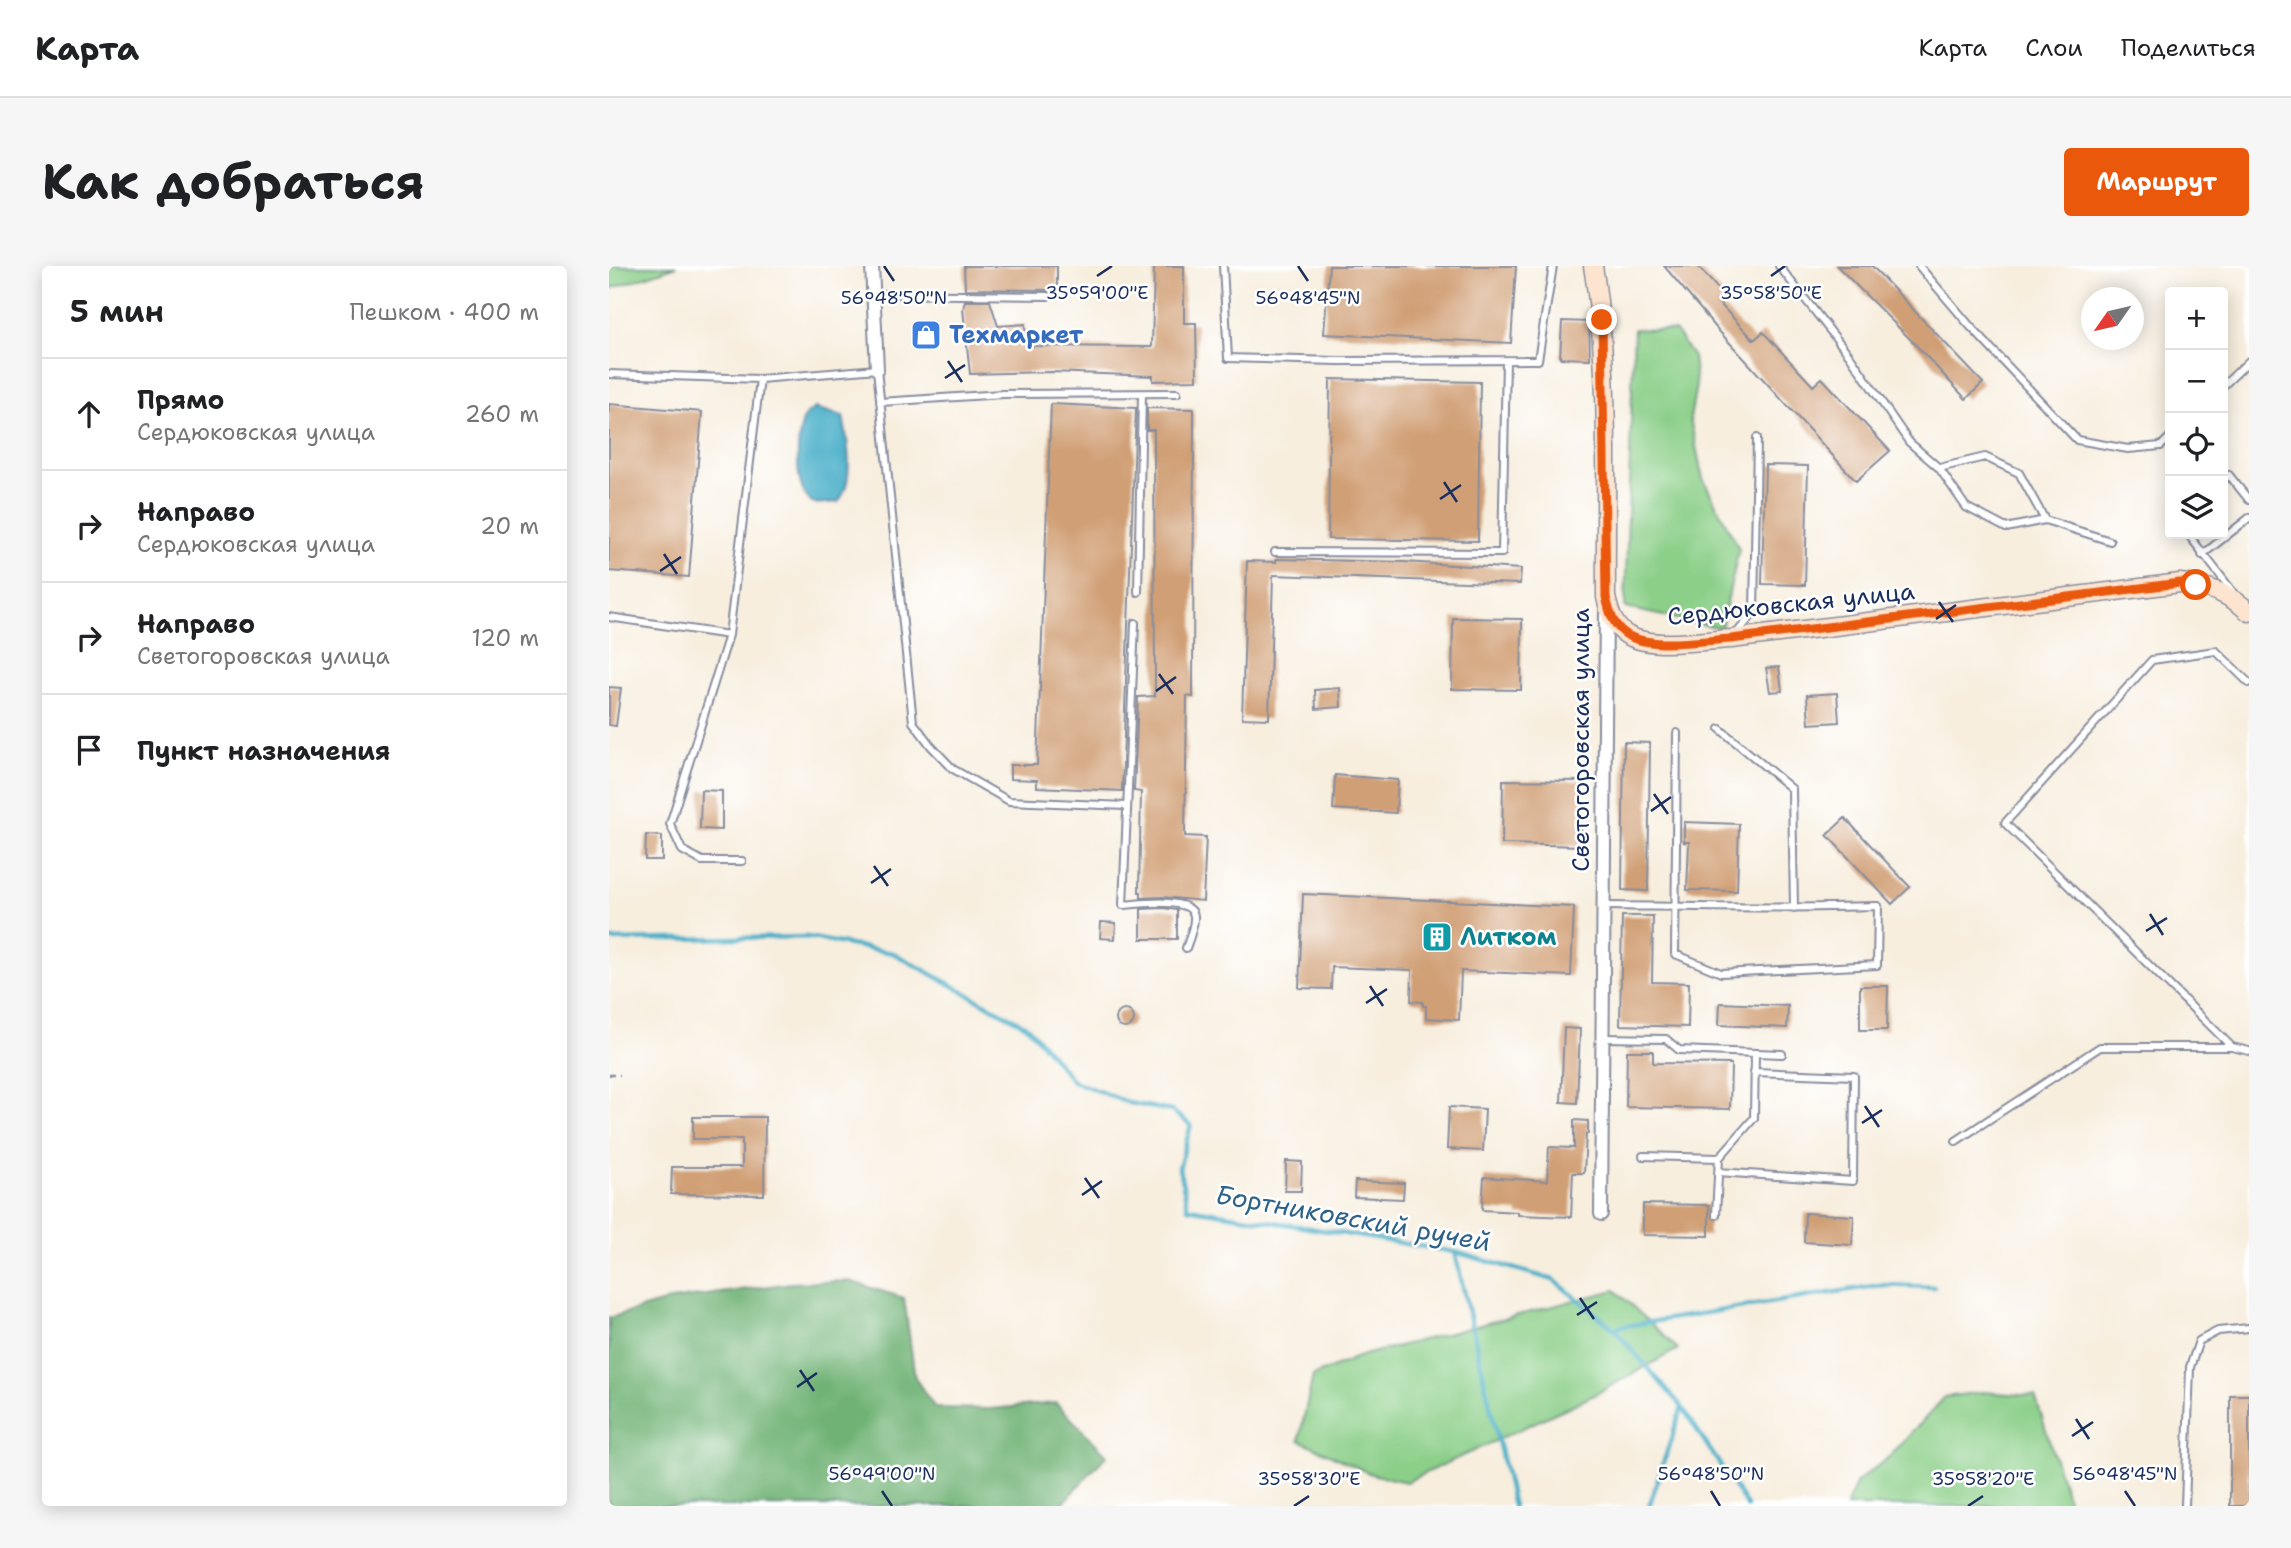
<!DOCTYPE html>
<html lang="ru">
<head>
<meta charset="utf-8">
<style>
	body { margin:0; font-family:"Shantell Sans",sans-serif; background:#f6f6f6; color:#202124 }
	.controls { position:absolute; right:21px; top:21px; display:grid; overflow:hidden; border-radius:7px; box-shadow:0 4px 18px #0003 }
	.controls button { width:63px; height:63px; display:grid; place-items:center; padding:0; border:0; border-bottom:2px solid #e0e0e0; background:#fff; color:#202124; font:35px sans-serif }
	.compass { position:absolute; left:1472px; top:21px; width:63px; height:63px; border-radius:50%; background:#fff; box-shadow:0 4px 18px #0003; rotate:236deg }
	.stop { position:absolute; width:21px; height:21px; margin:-16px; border:5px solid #ea580c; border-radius:50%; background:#fff }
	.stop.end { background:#ea580c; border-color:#fff; box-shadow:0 2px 7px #0008 }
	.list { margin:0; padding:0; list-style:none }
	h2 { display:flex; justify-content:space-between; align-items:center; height:91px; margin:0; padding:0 28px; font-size:30px }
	h2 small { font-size:23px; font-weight:400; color:#757577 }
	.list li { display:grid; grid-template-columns:46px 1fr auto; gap:21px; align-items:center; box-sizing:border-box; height:112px; padding:0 28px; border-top:2px solid #e0e0e0 }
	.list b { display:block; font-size:26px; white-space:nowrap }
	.list p { margin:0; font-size:23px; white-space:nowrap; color:#757577 }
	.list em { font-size:23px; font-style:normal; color:#757577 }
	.icon { flex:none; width:38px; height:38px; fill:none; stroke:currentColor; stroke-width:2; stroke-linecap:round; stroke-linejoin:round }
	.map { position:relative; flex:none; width:1640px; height:1240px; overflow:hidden; border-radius:7px }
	header { display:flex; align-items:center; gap:42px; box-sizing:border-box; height:98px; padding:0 35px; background:#fff; border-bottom:2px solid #e0e0e0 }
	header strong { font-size:33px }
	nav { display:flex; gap:38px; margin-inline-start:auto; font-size:24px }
	.intro { display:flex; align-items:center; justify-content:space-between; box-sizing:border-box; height:168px; padding:0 42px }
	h1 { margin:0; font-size:49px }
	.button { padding:18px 32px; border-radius:7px; background:#ea580c; color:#fff; font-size:24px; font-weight:700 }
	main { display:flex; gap:42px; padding:0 42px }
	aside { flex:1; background:#fff; border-radius:7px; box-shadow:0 4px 18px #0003 }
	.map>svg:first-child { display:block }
	.green { fill:#8bcf88; stroke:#537f73; stroke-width:2 }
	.forest { fill:#70b274; stroke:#467069; stroke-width:2 }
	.water { fill:#4aafc9; stroke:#326f94; stroke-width:2 }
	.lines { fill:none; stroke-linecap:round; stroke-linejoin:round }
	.stream { stroke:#4aafc9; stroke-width:4.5 }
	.building { fill:#d09f74 }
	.lane-casing { stroke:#898e9e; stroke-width:10 }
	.street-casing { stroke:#898e9e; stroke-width:16 }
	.secondary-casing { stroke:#898e9e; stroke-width:21 }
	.path { stroke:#898e9e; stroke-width:2.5; stroke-dasharray:5 5; stroke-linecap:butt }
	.lane { stroke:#fff; stroke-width:6 }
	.street { stroke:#fff; stroke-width:12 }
	.secondary { stroke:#fde4d0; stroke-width:18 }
	.route { stroke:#ea580c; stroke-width:9 }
	.ticks { fill:none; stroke:#1b2f5e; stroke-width:2.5 }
	.labels { text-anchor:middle; stroke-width:5; stroke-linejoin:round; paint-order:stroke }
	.shop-label { font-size:24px; font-weight:bold; fill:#366cbe; stroke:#fff; text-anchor:start }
	.street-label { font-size:24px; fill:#1b2f5e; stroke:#fff }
	.culture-label { font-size:24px; font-weight:bold; fill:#0d838f; stroke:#fff; text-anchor:start }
	.water-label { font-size:26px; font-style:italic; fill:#2e6289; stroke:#fff }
	.ticks-label { font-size:18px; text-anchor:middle; fill:#1b2f5e; stroke:#fff; stroke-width:5; stroke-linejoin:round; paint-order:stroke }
</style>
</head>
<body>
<header>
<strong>Карта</strong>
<nav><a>Карта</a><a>Слои</a><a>Поделиться</a></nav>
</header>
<div class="intro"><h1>Как добраться</h1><a class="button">Маршрут</a></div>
<main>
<aside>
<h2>5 мин<small>Пешком · 400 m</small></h2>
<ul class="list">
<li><svg class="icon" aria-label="ahead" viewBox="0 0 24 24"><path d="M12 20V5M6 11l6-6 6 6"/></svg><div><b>Прямо</b><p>Сердюковская улица</p></div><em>260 m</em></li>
<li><svg class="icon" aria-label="right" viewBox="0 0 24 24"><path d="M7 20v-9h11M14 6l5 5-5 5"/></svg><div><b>Направо</b><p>Сердюковская улица</p></div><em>20 m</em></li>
<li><svg class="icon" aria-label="right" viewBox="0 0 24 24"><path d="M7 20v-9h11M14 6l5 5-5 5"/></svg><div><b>Направо</b><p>Светогоровская улица</p></div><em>120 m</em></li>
<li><svg class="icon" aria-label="arrive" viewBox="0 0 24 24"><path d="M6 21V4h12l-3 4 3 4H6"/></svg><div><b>Пункт назначения</b></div></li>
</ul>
</aside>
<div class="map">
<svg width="1640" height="1240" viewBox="0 0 1640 1240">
	<rect width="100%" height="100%" fill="#fff"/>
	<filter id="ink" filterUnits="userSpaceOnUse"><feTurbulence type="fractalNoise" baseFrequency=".0143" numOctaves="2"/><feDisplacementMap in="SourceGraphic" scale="14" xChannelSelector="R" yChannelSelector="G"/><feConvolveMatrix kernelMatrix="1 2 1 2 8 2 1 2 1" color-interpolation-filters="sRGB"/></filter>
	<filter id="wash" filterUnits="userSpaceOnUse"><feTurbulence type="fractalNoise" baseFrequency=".00686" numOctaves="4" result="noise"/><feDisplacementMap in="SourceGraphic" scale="28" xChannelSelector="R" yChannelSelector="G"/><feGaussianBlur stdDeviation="1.57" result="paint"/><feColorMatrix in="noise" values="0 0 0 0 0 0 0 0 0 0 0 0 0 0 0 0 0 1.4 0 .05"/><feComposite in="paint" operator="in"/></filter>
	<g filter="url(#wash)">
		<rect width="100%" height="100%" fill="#f7eede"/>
		<path class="green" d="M0 0H68L0 23Z
			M1025 63 1066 65 1084 91 1087 119 1081 153 1094 213 1130 283 1112 362 1016 342Z
			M1006 1024 1069 1083 983 1130 797 1216 762 1208 690 1174 704 1110 751 1090Z
			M1373 1126 1426 1130 1461 1240H1237L1248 1216 1281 1190 1336 1131Z"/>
		<path class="forest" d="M240 1015 295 1032 306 1112 326 1142 381 1143 447 1137 498 1189 451 1240H0V1052L62 1034 182 1017Z"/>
		<path class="water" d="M206 142 234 150C239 176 246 215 229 236 222 236 212 239 206 237 183 231 186 164 197 149 198 147 205 143 206 142Z"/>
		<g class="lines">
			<path class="stream" d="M0 674 198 671 284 687 419 761 464 815 520 837 563 845 582 859 570 902 579 942 846 986 945 1014 1004 1062 1073 1141 1138 1240
				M846 986 904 1240
				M1004 1062 1271 1019 1325 1021
				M1040 1240 1073 1141"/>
		</g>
		<g id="blocks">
			<path class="building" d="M355 0H448V24L356 23Z
				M545 0H575V57H587L588 114 544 115V110L442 106 361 108 354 43 356 35H381L389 60 416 58 417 80 543 81Z
				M720 0H907L902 77 715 68Z
				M1055 0H1089L1116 31 1110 37 1145 74 1154 66 1204 120 1213 112 1281 185 1247 215 1109 64Z
				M1228 0H1263L1374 117 1357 133 1306 78Z
				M953 55 980 56 981 93 951 92Z
				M721 113 871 116 869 275 719 273Z
				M0 138 93 146 80 311 0 305Z
				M442 138 527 142 513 525 428 521V514L401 513V499H428Z
				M538 142 585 143 584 431 578 430 576 570 597 571 594 635 554 631 532 632V626H530L532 526 525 525 529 431 546 430 545 164H538Z
				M1156 199 1199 200 1196 319 1153 318Z
				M667 293 794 296 912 303 911 318 664 309 660 453 633 452 638 295 667 296Z
				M844 352 913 353 912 424 843 423Z
				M1170 401 1173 425 1161 426 1157 402Z
				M0 421 12 422 7 460 0 459Z
				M731 422 732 441 707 443 706 424Z
				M1228 427 1230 456 1200 458 1198 429Z
				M1015 476 1041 477 1039 625 1013 624Z
				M726 509 789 514 787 547 724 543Z
				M894 514 973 515 972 580 893 578Z
				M92 524 113 525V564L91 563Z
				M1236 552 1301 621 1283 638 1218 569Z
				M1075 556 1130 558 1128 625 1078 624 1080 576H1075Z
				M37 569 53 570V594H36Z
				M694 628 965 641 962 710 852 705 850 754 817 752V740H814V736L802 735 803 704 723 701 722 723 690 722Z
				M554 642 568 644V673H532V643Z
				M1013 650H1044L1043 716 1080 717 1079 761 1011 759Z
				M492 656 507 657 506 673 491 672Z
				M1251 720H1279L1278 764H1251Z
				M1111 737 1179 740 1178 762 1110 759Z
				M507 753a9 9 0 1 1 18 0a9 9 0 1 1-18 0Z
				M955 762 971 763 968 837 952 836Z
				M1018 785H1044V797L1122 798 1121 843 1017 841Z
				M840 841 876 843 874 885 838 883Z
				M84 851H156L155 929 62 928 63 901H133V873H84Z
				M965 854 979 855V868H977L975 907H964L962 951 909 949V946L873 944 875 911 938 915 940 881 965 882Z
				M677 895 693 896 692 925H676Z
				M746 915 795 917 794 933 745 931Z
				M1034 938 1100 939V970L1034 969Z
				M1196 947 1245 950 1243 979 1195 976Z
				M1621 1129H1640V1240H1621Z"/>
		</g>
	</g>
	<g filter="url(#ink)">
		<use href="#blocks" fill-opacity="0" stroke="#898e9e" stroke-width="2"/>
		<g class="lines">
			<g class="lane-casing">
				<path id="lane" d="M614 0 619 92 729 95 929 94 944 0
					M1170 0 1241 90 1300 176 1330 202 1357 241 1397 262 1436 254 1501 275
					M1310 0 1361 60 1468 174 1519 183 1552 180 1561 171
					M264 28 439 30
					M0 108 151 113 268 103 304 456 322 480 344 503 400 535 517 540
					M1614 120 1640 95
					M271 136 394 128 568 127
					M1330 202 1376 191 1410 207 1436 254
					M1614 214 1620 209 1640 234
					M1579 268 1624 326
					M666 286 893 287 897 95
					M1593 289 1640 252
					M529 326 533 128
					M0 351 120 369
					M526 357 514 639C528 638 583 630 585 650 586 659 580 674 577 682
					M1126 369 1145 347 1148 172
					M1640 417 1607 385 1543 394 1396 557 1623 781 1640 785
					M1111 463 1183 523 1185 642
					M133 595H93L73 584 61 558 120 369 151 113
					M996 640C1087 641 1178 643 1269 640L1268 699 1112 707 1066 688 1068 467
					M994 772 1057 773 1070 784 1173 788
					M1347 875 1491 781H1623
					M1034 890 1110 892
					M1109 906 1244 915 1245 810 1145 806
					M1107 949 1110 892 1145 852 1146 787
					M1576 1240 1581 1101 1590 1075 1609 1065 1640 1062"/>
			</g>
			<g class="street-casing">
				<path id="street" d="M263 0 268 103
					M992 948 997 343"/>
			</g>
			<g class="secondary-casing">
				<path id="secondary" d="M984 0C1002 109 996 221 997 331 1000 344 1003 357 1014 366 1036 385 1094 374 1122 373L1571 317C1597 319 1621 328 1640 346"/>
			</g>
			<path class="path" d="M0 809H11"/>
			<use href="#lane" class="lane"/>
			<use href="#street" class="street"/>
			<use href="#secondary" class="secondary"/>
		</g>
	</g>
	<g class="lines" filter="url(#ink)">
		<path class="route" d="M993 54 997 331C1000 344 1003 357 1014 366 1036 385 1094 374 1122 373L1571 317 1587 319"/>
	</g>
	<path class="ticks" d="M275 0 285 15M689 0 699 15M488 10 503 0M1162 10 1176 0M339 95 353 116M336 112 356 99M835 216 848 236M831 233 852 219M55 288 68 308M51 305 72 291M1330 336 1344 356M1327 353 1347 339M550 408 564 428M547 425 567 411M1045 528 1059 548M1042 545 1062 531M265 600 279 620M262 617 282 603M1541 648 1554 669M1537 665 1558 652M761 720 774 740M757 737 778 723M1256 840 1270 861M1253 857 1273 844M476 912 490 932M473 929 493 915M971 1032 985 1053M968 1049 988 1036M191 1104 205 1125M188 1121 208 1107M1467 1153 1480 1173M1463 1170 1484 1156M273 1225 283 1240M1102 1225 1111 1240M1516 1225 1526 1240M685 1240 700 1230M1359 1240 1374 1230"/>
	<defs>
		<g id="shop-square" transform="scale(1.575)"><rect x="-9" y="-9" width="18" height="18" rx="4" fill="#3f7fe0" stroke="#fff"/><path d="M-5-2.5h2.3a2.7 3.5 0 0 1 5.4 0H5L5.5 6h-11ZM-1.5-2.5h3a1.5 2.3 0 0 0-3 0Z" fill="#fff"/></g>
		<g id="building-square" transform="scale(1.575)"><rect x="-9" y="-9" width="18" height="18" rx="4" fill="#0f9aa8" stroke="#fff"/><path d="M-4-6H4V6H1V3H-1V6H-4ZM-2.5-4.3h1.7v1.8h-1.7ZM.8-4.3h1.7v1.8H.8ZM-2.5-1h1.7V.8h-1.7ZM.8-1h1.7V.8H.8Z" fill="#fff"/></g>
	</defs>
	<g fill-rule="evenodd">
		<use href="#shop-square" x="317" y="69"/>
		<use href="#building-square" x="828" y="671"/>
	</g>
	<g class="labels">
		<g class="shop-label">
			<text x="340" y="77">Техмаркет</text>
		</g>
		<g class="street-label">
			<text transform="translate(1182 338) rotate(-6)" y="8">Сердюковская улица</text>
			<text transform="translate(972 474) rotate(-90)" y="8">Светогоровская улица</text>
		</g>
		<g class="culture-label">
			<text x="851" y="679">Литком</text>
		</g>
		<g class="water-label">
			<text transform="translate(744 952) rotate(10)" y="9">Бортниковский ручей</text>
		</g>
	</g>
	<g class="ticks-label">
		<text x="488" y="33">35°59'00"E</text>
		<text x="1162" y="33">35°58'50"E</text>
		<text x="285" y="38">56°48'50"N</text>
		<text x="699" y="38">56°48'45"N</text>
		<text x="273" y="1214">56°49'00"N</text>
		<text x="1102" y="1214">56°48'50"N</text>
		<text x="1516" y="1214">56°48'45"N</text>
		<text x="700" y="1219">35°58'30"E</text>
		<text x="1374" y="1219">35°58'20"E</text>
	</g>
</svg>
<div class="controls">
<button>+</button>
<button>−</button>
<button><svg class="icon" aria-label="locate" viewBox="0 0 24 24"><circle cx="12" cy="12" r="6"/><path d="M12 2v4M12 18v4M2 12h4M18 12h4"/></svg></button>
<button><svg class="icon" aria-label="layers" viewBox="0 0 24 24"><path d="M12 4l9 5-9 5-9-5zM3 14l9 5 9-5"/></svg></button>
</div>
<svg class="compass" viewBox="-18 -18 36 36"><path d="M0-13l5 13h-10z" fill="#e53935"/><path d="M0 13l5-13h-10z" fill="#757577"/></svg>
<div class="stop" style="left:1587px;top:319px"></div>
<div class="stop end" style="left:993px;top:54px"></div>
</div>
</main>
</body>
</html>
